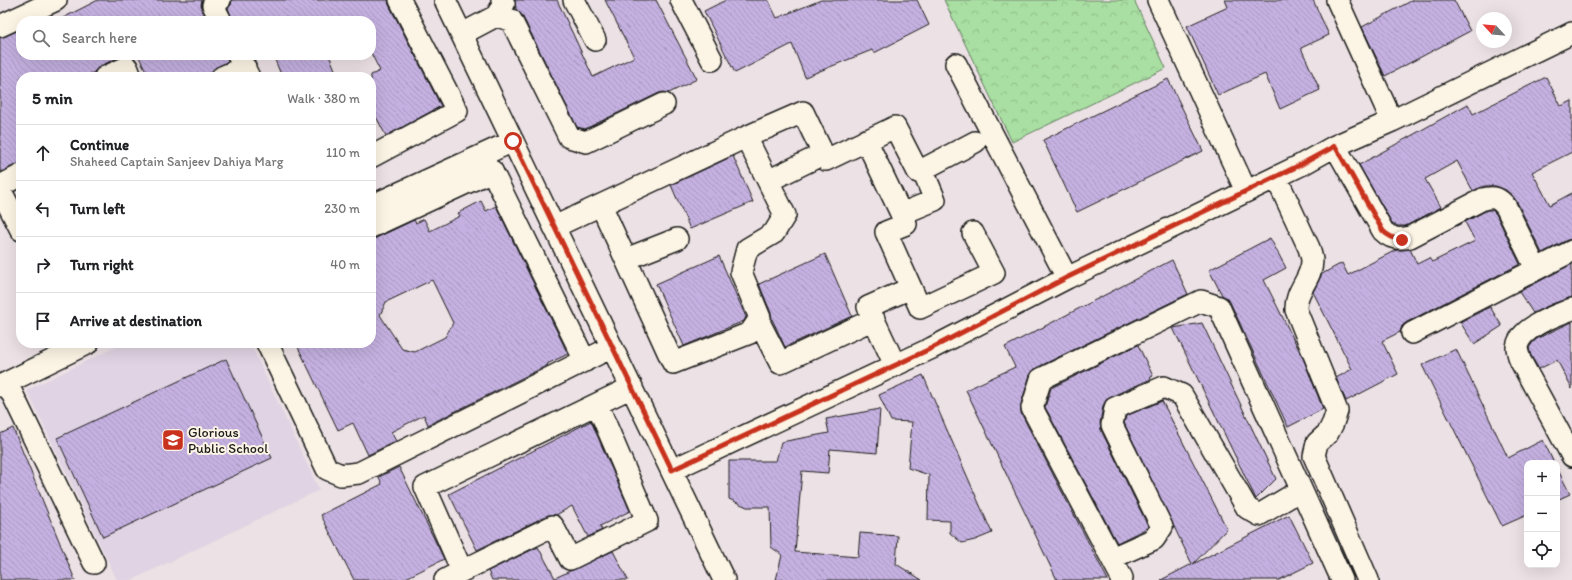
<!DOCTYPE html>
<html lang="en">
<head>
<meta charset="utf-8">
<style>
	body { margin:0; font-family:Itim,sans-serif; background:#f6f6f6; color:#202124 }
	.controls { position:absolute; right:12px; bottom:12px; display:grid; overflow:hidden; border-radius:8px; box-shadow:0 4px 16px #0002 }
	.controls button { width:36px; height:36px; display:grid; place-items:center; padding:0; border:0; border-bottom:1px solid #e0e0e0; background:#fff; color:#202124; font:20px sans-serif }
	.compass { position:absolute; left:1476px; top:12px; width:36px; height:36px; border-radius:50%; background:#fff; box-shadow:0 4px 16px #0002; rotate:296deg }
	.stop { position:absolute; width:12px; height:12px; margin:-9px; border:3px solid #c8321e; border-radius:50%; background:#fff }
	.stop.end { background:#c8321e; border-color:#fff; box-shadow:0 1px 4px #0008 }
	.list { margin:0; padding:0; list-style:none }
	h2 { display:flex; justify-content:space-between; align-items:center; height:52px; margin:0; padding:0 16px; font-size:17px }
	h2 small { font-size:13px; font-weight:400; color:#757577 }
	.list li { display:grid; grid-template-columns:26px 1fr auto; gap:12px; align-items:center; box-sizing:border-box; height:56px; padding:0 16px; border-top:1px solid #e0e0e0 }
	.list b { display:block; font-size:15px; white-space:nowrap }
	.list p { margin:0; font-size:13px; white-space:nowrap; color:#757577 }
	.list em { font-size:13px; font-style:normal; color:#757577 }
	.icon { flex:none; width:22px; height:22px; fill:none; stroke:currentColor; stroke-width:2; stroke-linecap:round; stroke-linejoin:round }
	.map { position:relative; flex:none; width:1572px; height:580px; overflow:hidden }
	.search { position:absolute; background:#fff; box-shadow:0 4px 16px #0002; left:16px; top:16px; width:360px; height:44px; display:flex; align-items:center; gap:10px; box-sizing:border-box; padding:0 14px; border-radius:16px; color:#757577; font-size:15px }
	.panel { position:absolute; background:#fff; box-shadow:0 4px 16px #0002; left:16px; top:72px; width:360px; height:276px; border-radius:16px }
	.map>svg:first-child { display:block }
	.built { fill:#e0d3e3 }
	.park { fill:url(#park-crowns); stroke:#627e5f }
	.building { fill:url(#building-back-hatch); stroke:#1c1c1c; fill-rule:evenodd }
	.lines { fill:none; stroke-linecap:round; stroke-linejoin:round }
	.street-casing { stroke:#1c1c1c; stroke-width:24 }
	.street { stroke:#fcf5e5; stroke-width:21 }
	.route { stroke:#c8321e; stroke-width:5 }
	.labels { text-anchor:middle; stroke-width:4; stroke-linejoin:round; paint-order:stroke }
	.poi-label { font-size:14px; fill:#1c1c1c; stroke:#fcf5e5; text-anchor:start }
</style>
</head>
<body>
<div class="map">
<svg width="1572" height="580" viewBox="0 0 1572 580">
	<defs>
		<pattern id="park-crowns" width="20" height="18" patternUnits="userSpaceOnUse"><rect width="20" height="18" fill="#a9dfa2"/><path d="M2 6a3 3 0 1 1 6 0M12 15a3 3 0 1 1 6 0" fill="none" stroke="#91bf8b"/></pattern>
		<pattern id="building-back-hatch" width="6" height="6" patternUnits="userSpaceOnUse"><rect width="6" height="6" fill="#c5b1e1"/><path d="M-1 5l2 2M0 0l6 6M5-1l2 2" fill="none" stroke="#a998c0"/></pattern>
	</defs>
	<rect width="100%" height="100%" fill="#ece1e4"/>
	<filter id="ink" filterUnits="userSpaceOnUse"><feTurbulence type="fractalNoise" baseFrequency=".025" numOctaves="2"/><feDisplacementMap in="SourceGraphic" scale="8" xChannelSelector="R" yChannelSelector="G"/><feConvolveMatrix kernelMatrix="1 2 1 2 8 2 1 2 1" color-interpolation-filters="sRGB"/></filter>
	<g filter="url(#ink)">
		<path class="built" d="M124 343H250L319 490 132 580H117L27 390Z"/>
		<path class="park" d="M944 0H1134L1166 68 1012 142Z"/>
		<path class="building" d="M98 0H202L201 5 202 10 208 21H57Z
			M232 0H388L389 5 441 106 386 136 371 107V75L380 71 371 53V21H233L228 8 231 5Z
			M515 0H557L593 77 634 57 605 0H656L697 79 669 93 664 92 659 93 585 129 577 127 522 15 516 9Z
			M726 0H768L777 18 821 0H917L929 25 874 53 872 50 805 77 792 44 735 73 704 11Z
			M1225 0H1313L1329 35 1301 48 1320 90 1280 109 1265 74 1218 95 1187 26 1228 7Z
			M1413 0H1454L1470 31 1385 76 1362 27Z
			M21 29V55H130L122 56 100 66 94 72 84 77H21V163L1 172 0 169V38Z
			M138 55H226L228 61 213 70 210 77H149Z
			M273 55H329L338 77H282Z
			M1546 77 1561 106 1572 101V152L1532 172 1550 205 1572 193V239L1567 240 1542 253 1517 202 1513 196 1506 190 1496 186H1484L1473 191 1457 161 1425 179 1441 207 1406 226H1398L1392 223 1359 165 1468 104 1473 114Z
			M1168 79 1203 151 1077 212 1043 140Z
			M733 156 753 202 690 229 671 185Z
			M481 201 486 211 496 206 568 354 547 364 548 365 428 425 424 415 391 432 396 441 368 455 353 423 338 430 296 343H371V239L376 238 414 220 416 223 424 219 430 231 460 216 458 213ZM432 280 453 323 445 337 415 352 402 349 380 315 386 302Z
			M1487 210H1492L1496 214 1520 264 1407 322 1402 326 1400 332 1382 341 1398 374 1346 401 1336 378 1352 369 1313 292 1322 274 1342 263 1348 275 1396 250 1410 249 1417 264 1429 258 1432 262 1475 241 1465 222Z
			M1270 238 1286 268 1264 280 1303 358 1323 409 1288 427 1230 302 1227 298 1222 295 1209 270Z
			M825 254 852 316 785 347 772 319 771 313 759 284Z
			M719 256 746 317 744 321 684 346 656 284Z
			M1172 260 1188 294 1036 368 1030 375 1021 404V413L1108 580H1057L966 390 1015 367 1005 347Z
			M1572 264V297L1552 304 1533 313 1519 292Z
			M1490 307 1502 326 1474 344 1460 322Z
			M1572 322V389L1557 360 1539 369 1531 356 1529 348 1533 342 1538 338Z
			M1202 323 1276 479 1256 499 1173 328Z
			M1138 345 1153 376 1150 378 1151 379 1110 397 1106 400 1103 406 1100 423 1101 430 1148 526 1147 528 1117 543 1045 407 1051 388Z
			M1456 349 1508 458 1543 440 1554 463H1527V515L1502 526 1422 365Z
			M226 359 272 458 103 537 57 438Z
			M923 375 992 533 975 540 962 543 950 533V521L928 520 929 475 908 468 912 422 891 421 879 395Z
			M1162 401 1227 529 1193 564 1289 515 1313 563 1279 580H1161L1192 564 1124 423 1126 416Z
			M880 409 877 453 830 449 828 473 802 471 795 552 858 557 860 533 898 536 896 564 922 580H776L782 555 771 547 770 507H747L729 499V461H776L781 442 829 433 826 419Z
			M591 421 630 511 600 526 602 530 588 537 572 506 556 515H548L477 550 449 494Z
			M13 428 75 580H0V434Z
			M399 467 444 559 402 580H354L321 515 382 484 379 477Z
			M1557 468 1570 494 1557 500Z
			M538 547 555 578 613 551 628 580H492L488 571Z"/>
		<g class="lines">
			<g class="street-casing">
				<path id="street" d="M220 0 213 5 221 21
					M445 0 724 580
					M574 0 595 40
					M681 0 712 60
					M1158 0 1246 191
					M1337 0 1392 121
					M496 16 511 20 569 137 586 142 664 104
					M0 26 56 0
					M462 34 496 16 504 4 502 0
					M238 55 249 77
					M956 64 1067 278
					M105 77 127 67 131 77
					M222 77 245 67
					M746 137 803 112 826 160 895 127 918 172 975 142
					M866 140 906 224 886 232 911 288 868 307 895 365
					M1335 146 1383 231C1391 239 1399 240 1410 237L1483 199C1494 196 1499 198 1506 207L1536 269
					M371 157 457 111 400 0
					M1276 177 1309 248C1310 252 1312 257 1312 261 1312 279 1295 290 1296 310L1337 411 1333 423 1328 433 1317 443 1314 456 1368 580
					M768 181 823 154
					M0 186 21 175
					M0 189 21 230
					M371 206 513 141
					M901 214 935 200 922 169
					M371 227 492 171 585 361
					M554 227 746 137 785 215 774 233 747 249 741 272 760 318 750 333 673 363 601 205
					M626 259 677 239
					M911 288 920 308 994 273 973 233
					M1572 309C1555 316 1520 327 1517 347 1517 351 1519 356 1520 360L1572 456
					M758 320 780 363 874 319
					M1412 333 1572 251
					M267 343 327 469 341 475 359 473 612 347
					M7 383 94 563
					M0 386 88 343
					M597 404 647 521 570 559 553 526 462 571 425 487 632 387
					M672 470 932 348 1067 278 1301 165 1335 146 1392 121 1572 33
					M1112 558 1154 539 1162 527 1112 425 1115 408 1164 387 1182 395 1247 508 1259 515 1301 490
					M445 580 462 571
					M1121 580 1122 578 1032 408 1041 379 1201 301 1219 307 1342 580"/>
			</g>
			<use href="#street" class="street"/>
		</g>
	</g>
	<g class="lines" filter="url(#ink)">
		<path class="route" d="M513 141 672 470 932 348 1066 278 1300 165 1335 146 1383 231C1389 237 1394 239 1402 240"/>
	</g>
	<defs>
		<g id="school-square" transform="scale(1.15)"><rect x="-9" y="-9" width="18" height="18" rx="4" fill="#c8321e" stroke="#fcf5e5"/><path d="M0-5L7-2L0 1L-7-2ZM-4 1L0 2.5L4 1V4Q0 6-4 4Z" fill="#fff"/></g>
	</defs>
	<g fill-rule="evenodd">
		<use href="#school-square" x="173" y="440"/>
	</g>
	<g class="labels">
		<g class="poi-label">
			<text x="188" y="437">Glorious<tspan x="188" dy="16">Public School</tspan></text>
		</g>
	</g>
</svg>
<div class="controls">
<button>+</button>
<button>−</button>
<button><svg class="icon" aria-label="locate" viewBox="0 0 24 24"><circle cx="12" cy="12" r="6"/><path d="M12 2v4M12 18v4M2 12h4M18 12h4"/></svg></button>
</div>
<svg class="compass" viewBox="-18 -18 36 36"><path d="M0-13l5 13h-10z" fill="#e53935"/><path d="M0 13l5-13h-10z" fill="#757577"/></svg>
<div class="stop" style="left:513px;top:141px"></div>
<div class="stop end" style="left:1402px;top:240px"></div>
<div class="search"><svg class="icon" aria-label="search" viewBox="0 0 24 24"><circle cx="10" cy="10" r="6"/><path d="M15 15l6 6"/></svg>Search here</div>
<section class="panel">
<h2>5 min<small>Walk · 380 m</small></h2>
<ul class="list">
<li><svg class="icon" aria-label="ahead" viewBox="0 0 24 24"><path d="M12 20V5M6 11l6-6 6 6"/></svg><div><b>Continue</b><p>Shaheed Captain Sanjeev Dahiya Marg</p></div><em>110 m</em></li>
<li><svg class="icon" aria-label="left" viewBox="0 0 24 24"><path d="M17 20v-9H6M10 6l-5 5 5 5"/></svg><div><b>Turn left</b></div><em>230 m</em></li>
<li><svg class="icon" aria-label="right" viewBox="0 0 24 24"><path d="M7 20v-9h11M14 6l5 5-5 5"/></svg><div><b>Turn right</b></div><em>40 m</em></li>
<li><svg class="icon" aria-label="arrive" viewBox="0 0 24 24"><path d="M6 21V4h12l-3 4 3 4H6"/></svg><div><b>Arrive at destination</b></div></li>
</ul>
</section>
</div>
</body>
</html>
